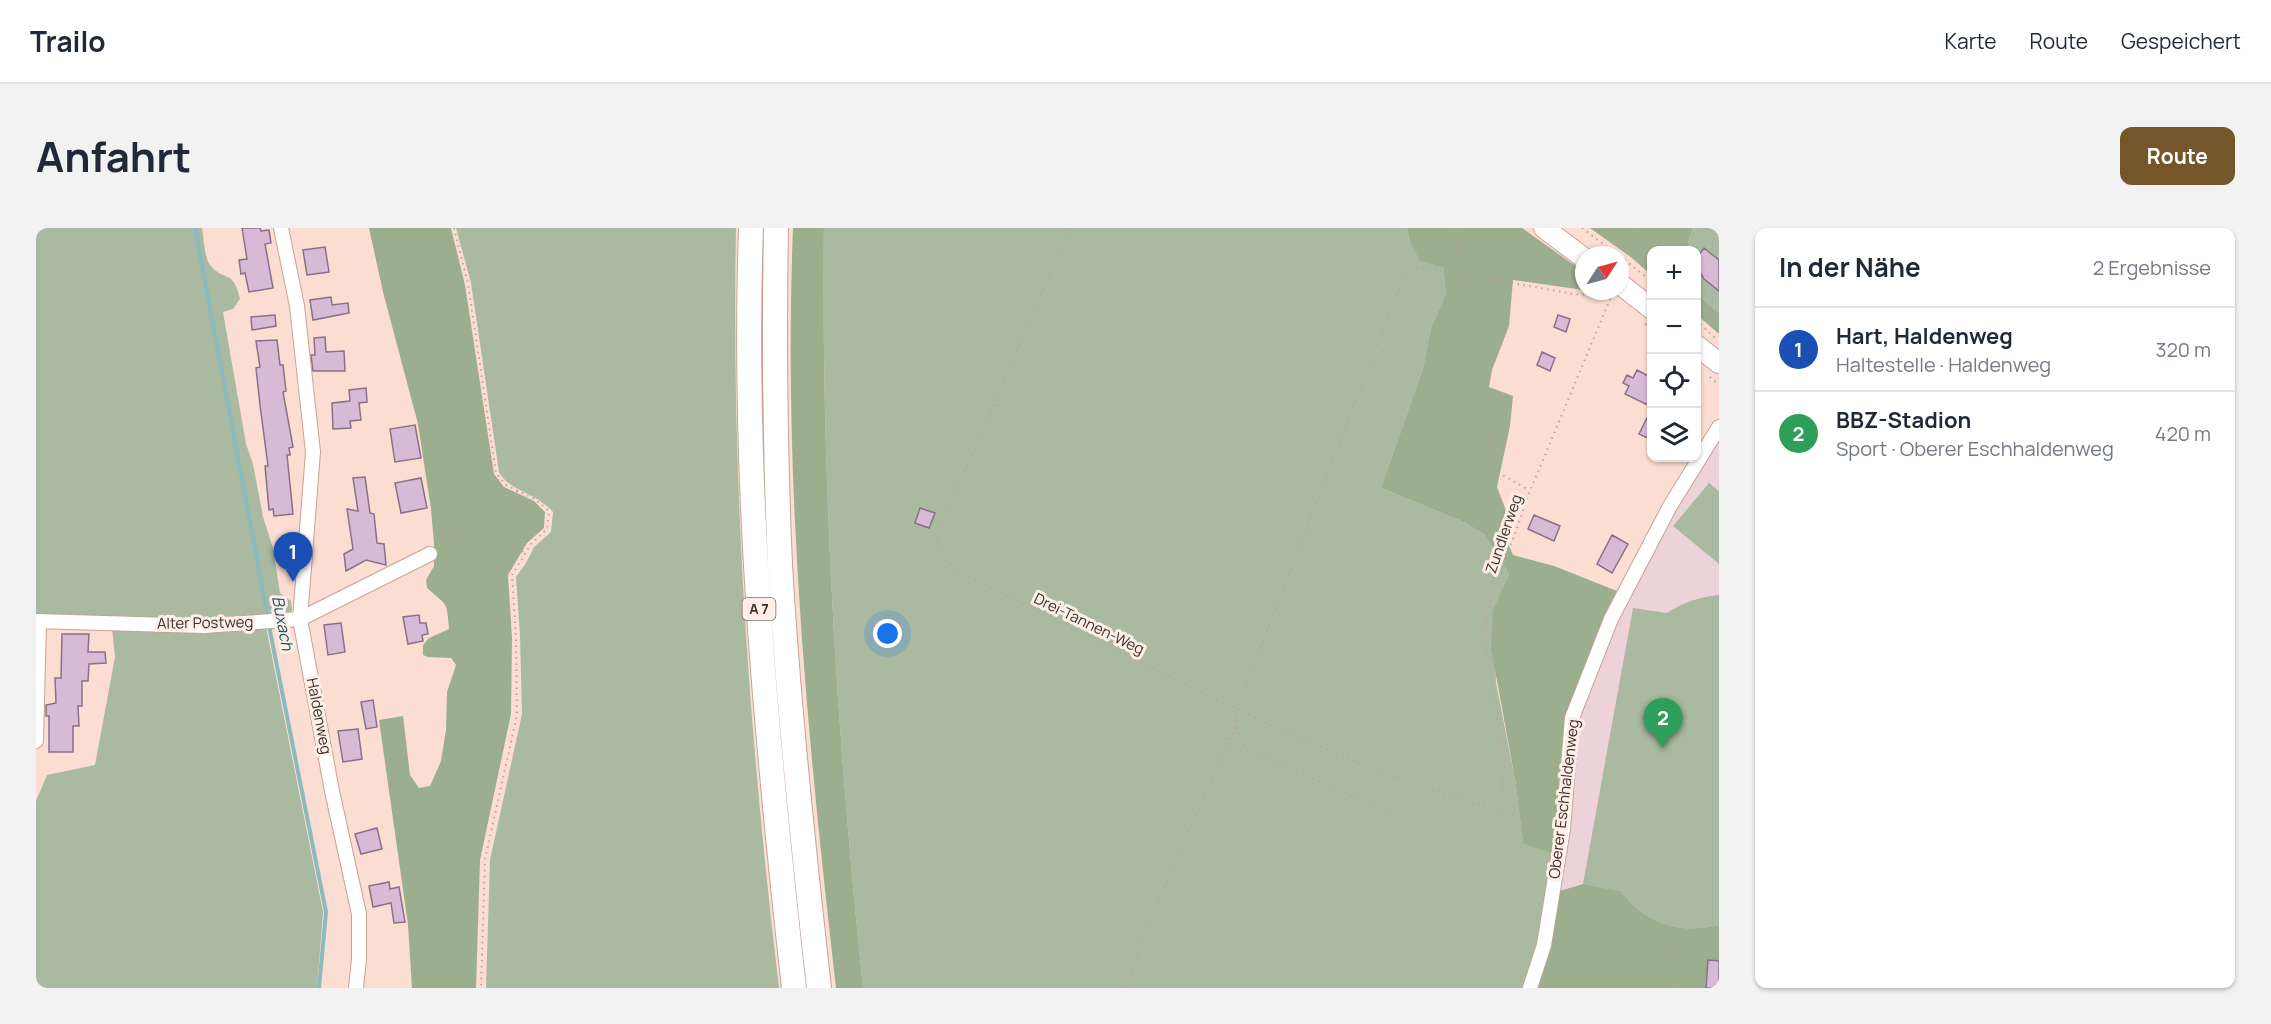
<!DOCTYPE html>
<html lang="de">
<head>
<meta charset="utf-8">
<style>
	body { margin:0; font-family:Manrope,sans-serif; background:#f2f2f3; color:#1f2937 }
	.controls { position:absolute; right:18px; top:18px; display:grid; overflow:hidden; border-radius:12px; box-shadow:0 2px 4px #0004 }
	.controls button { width:54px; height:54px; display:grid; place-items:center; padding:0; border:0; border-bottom:2px solid #e0e1e3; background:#fff; color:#1f2937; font:30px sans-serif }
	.compass { position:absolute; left:1539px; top:18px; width:54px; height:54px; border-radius:50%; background:#fff; box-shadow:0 2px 4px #0004; rotate:54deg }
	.you { position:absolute; left:852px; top:406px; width:21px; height:21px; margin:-15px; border:4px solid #fff; border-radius:50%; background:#1a73e8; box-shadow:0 0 0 9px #1a73e833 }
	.badge { display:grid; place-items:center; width:39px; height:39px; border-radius:50%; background:#74562a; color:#fff; font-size:20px; font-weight:700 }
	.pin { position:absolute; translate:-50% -50px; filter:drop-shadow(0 2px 3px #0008) }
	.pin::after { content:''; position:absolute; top:32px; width:21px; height:18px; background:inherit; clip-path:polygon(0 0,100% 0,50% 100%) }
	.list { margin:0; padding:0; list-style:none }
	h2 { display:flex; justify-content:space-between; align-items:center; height:78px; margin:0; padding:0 24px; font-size:26px }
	h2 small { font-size:20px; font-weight:400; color:#747a83 }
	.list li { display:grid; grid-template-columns:39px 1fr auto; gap:18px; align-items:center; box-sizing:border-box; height:84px; padding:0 24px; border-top:2px solid #e0e1e3 }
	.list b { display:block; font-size:22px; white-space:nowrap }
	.list p { margin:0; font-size:20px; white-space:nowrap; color:#747a83 }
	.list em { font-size:20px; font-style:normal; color:#747a83 }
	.icon { flex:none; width:33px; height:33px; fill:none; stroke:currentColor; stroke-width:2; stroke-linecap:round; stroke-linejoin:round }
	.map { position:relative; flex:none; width:1683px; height:760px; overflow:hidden; border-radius:12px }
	header { display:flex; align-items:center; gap:36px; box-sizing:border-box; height:84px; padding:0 30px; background:#fff; border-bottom:2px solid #e0e1e3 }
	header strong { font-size:28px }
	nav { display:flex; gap:33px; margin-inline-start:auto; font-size:21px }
	.intro { display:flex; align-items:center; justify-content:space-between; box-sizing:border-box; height:144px; padding:0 36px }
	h1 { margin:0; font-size:42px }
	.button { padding:15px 27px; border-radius:12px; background:#74562a; color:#fff; font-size:21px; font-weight:700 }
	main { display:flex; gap:36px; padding:0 36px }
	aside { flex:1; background:#fff; border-radius:12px; box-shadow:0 2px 4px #0004 }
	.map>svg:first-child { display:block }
	.education { fill:#edd3d9 }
	.green { fill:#a9baa0 }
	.forest { fill:#9baf8f }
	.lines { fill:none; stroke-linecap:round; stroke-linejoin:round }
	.stream { stroke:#8bbbbe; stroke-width:4 }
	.building { fill:#d8bad7; stroke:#897089; stroke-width:1.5 }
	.street-casing { stroke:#c7a396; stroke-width:16 }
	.secondary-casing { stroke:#c7a396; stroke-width:22 }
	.highway-casing { stroke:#c7a396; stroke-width:26 }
	.path { stroke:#bda49a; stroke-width:2; stroke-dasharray:1.5 4.5; stroke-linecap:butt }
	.street { stroke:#fff; stroke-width:14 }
	.secondary { stroke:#fff; stroke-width:20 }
	.highway { stroke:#fff; stroke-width:24 }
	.labels { text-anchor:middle; stroke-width:6; stroke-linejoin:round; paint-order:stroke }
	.shield { fill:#fdeee8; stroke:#776862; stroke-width:1.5 }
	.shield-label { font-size:14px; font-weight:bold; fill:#3d2f29 }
	.street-label { font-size:15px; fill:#3d2f29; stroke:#fdeee8 }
	.water-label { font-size:16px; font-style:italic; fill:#12575b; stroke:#fdeee8 }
</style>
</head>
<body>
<header>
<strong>Trailo</strong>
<nav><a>Karte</a><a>Route</a><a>Gespeichert</a></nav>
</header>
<div class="intro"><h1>Anfahrt</h1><a class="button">Route</a></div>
<main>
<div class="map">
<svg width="1683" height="760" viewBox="0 0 1683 760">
	<rect width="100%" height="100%" fill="#fbddd1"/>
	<path class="education" d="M1683 205V760L1512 717 1540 492 1578 392 1637 280Z"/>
	<path class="green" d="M0 0H166C168 10 168 29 174 37 189 55 197 40 204 71L197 81 187 84 210 216 217 236 227 289 237 320 244 365 255 373 256 382 253 386 166 393 0 386Z
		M420 0H700C695 254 713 508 743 760H450L454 632 486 486 484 407 480 349 490 335 498 319 515 304 517 284C501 265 473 263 463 244L435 55Z
		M788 0H1371L1373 11 1407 39 1410 65 1395 100 1387 140 1345 260 1425 293 1448 306 1473 346 1458 383 1460 455 1479 551 1487 616 1525 629 1498 760H827C801 508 785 254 788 0Z
		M1657 0H1683V85L1661 67 1660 22H1652V14Z
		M1673 255 1683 263V336L1637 298Z
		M1683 367V697C1642 706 1611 697 1585 663L1547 656 1597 380 1631 385C1648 374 1663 369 1683 367Z
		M230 399 287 684 281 760H0V573L11 547 59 537 79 429 76 400Z"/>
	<path class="forest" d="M333 0H415L429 57 458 246 468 259 498 273 509 284 508 300 491 315 472 347 476 410 475 486 444 632 440 760H376L372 697 343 492 367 488 374 547 383 560 394 558 405 533 410 502 411 464 420 437 415 430 392 429 387 427V417L393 410 413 401C411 372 411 378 391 360L390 352 398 338V315L395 281 382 196 347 64Z
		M757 0H788C785 254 801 508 827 760H800C771 508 747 254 757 0Z
		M1371 0H1486L1548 44V62L1477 52 1473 98 1456 142 1453 159 1477 168 1474 198 1461 259 1474 293 1471 313 1477 327 1518 338 1591 367 1540 492 1525 629 1487 616 1479 551 1455 420 1457 383 1473 346 1448 306 1425 293 1345 260 1387 140 1395 100 1410 65 1407 39 1384 33 1373 11Z
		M1554 0H1657L1652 14V22H1616L1615 47 1596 30Z
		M1661 67 1683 85V106L1661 87Z
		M1547 656 1585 663C1611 697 1642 706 1683 697V760H1489L1517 665Z"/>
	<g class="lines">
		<path class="stream" d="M159 0 232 390
			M233 398 290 684 283 760"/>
	</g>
	<path class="building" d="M206 0H224L225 3 233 2 235 15 229 16 237 60 213 64 209 45 205 46 203 32 211 31Z
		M289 19 293 44 271 47 267 22Z
		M1668 20 1683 32V63L1668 51 1660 37V31Z
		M295 69 296 77 312 75 313 85 277 92 274 72Z
		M239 87 240 98 216 102 215 89Z
		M1522 87 1534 91 1530 104 1518 99Z
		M289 109 290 124 308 123 309 143H277L275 127H279L278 110Z
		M241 112 244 137H247L250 163 247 164 257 219 253 220 254 227H251L257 286 238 288 237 281 233 282 229 238H232L224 177 220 140 224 139 220 113Z
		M1506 124 1519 130 1514 143 1501 137Z
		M1601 142 1616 150V179L1589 166 1593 158 1587 155 1591 147 1597 150Z
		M330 160 331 174 323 175 325 192 314 193 315 200 297 201 296 175 314 173 313 162Z
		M1616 180V212L1603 206Z
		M379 197 385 230 359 234 354 201Z
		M329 249 334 285 338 286 341 315 348 316 350 337 330 332 310 343 308 326 317 321 311 281 322 283 317 250Z
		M385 250 391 280 365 285 359 255Z
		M884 280 899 285 893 300 879 295Z
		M1498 287 1524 298 1518 313 1492 301Z
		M1576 307 1592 316 1576 345 1561 336Z
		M383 387 384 395H390L392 406 386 407 387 413 372 416 367 389Z
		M305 395 309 424 292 427 288 397Z
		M26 406H53L52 424H69L70 435 53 436 52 453H46V478H42L43 498H37V524H13V488H10V477L20 475 19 450H25Z
		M337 472 341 499 330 501 325 474Z
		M322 501 326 531 307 534 302 503Z
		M341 600 346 621 325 626 319 606Z
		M353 654 354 661 363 659 369 694 358 695 355 675 337 679 333 658Z
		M1672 732 1683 733V760H1670Z"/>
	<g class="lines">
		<g class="street-casing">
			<path id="street" d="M245 0 261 78 277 224 264 391 296 563 323 686V731L320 760
				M0 393 168 398 264 391 394 326
				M0 513 3 393
				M1494 760 1508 717 1527 601 1536 490 1575 391 1634 278 1683 199"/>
		</g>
		<g class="secondary-casing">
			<path id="secondary" d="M1508 0 1548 30
				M1584 56 1616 81
				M1660 117 1683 135"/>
		</g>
		<g class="highway-casing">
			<path id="highway" d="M715 0C706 254 730 508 758 760
				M740 0C738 112 739 224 744 336 752 477 767 619 783 760"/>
		</g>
		<path class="path" d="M418 0 432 56 460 245 470 257 499 271 513 283 511 301 495 316 476 347 480 411 481 487 449 631 445 760
			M1033 0 939 221 904 297C896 329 912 337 937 351 1065 412 1191 482 1323 535 1385 560 1450 579 1514 597
			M1420 0V14L1427 45 1432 160 1455 204 1456 229 1463 245 1493 262
			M1546 0 1582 27
			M1672 0 1675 8 1683 14
			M1583 27 1601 0
			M1584 28 1616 54
			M1660 92 1681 112
			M1609 96 1616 101
			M1674 149 1683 157
			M481 263 487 329
			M414 311 424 340 456 341 476 347
			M403 319 436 287 458 270 461 263 455 255V251L465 253
			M1450 388 1490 444 1502 531 1517 567
			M1200 500 1210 521 1367 590
			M1466 563 1469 534 1450 420V388L1494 263 1575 69
			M1528 668C1570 680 1617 724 1661 725 1669 725 1676 720 1683 717
			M1090 760 1110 701 1199 498 1201 481 1367 50 1381 40 1404 42 1538 66 1574 68
			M1639 760 1661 725"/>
		<use href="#street" class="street"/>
		<use href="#secondary" class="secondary"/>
		<use href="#highway" class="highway"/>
	</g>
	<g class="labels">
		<rect class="shield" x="706.5" y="370" width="33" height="22" rx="4.5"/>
		<g class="shield-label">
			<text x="723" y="386">A 7</text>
		</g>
		<g class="street-label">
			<text transform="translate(1468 306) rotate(-71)" y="5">Zundlerweg</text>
			<text transform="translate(169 395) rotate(-1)" y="5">Alter Postweg</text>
			<text transform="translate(1053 396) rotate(26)" y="5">Drei-Tannen-Weg</text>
			<text transform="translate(283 488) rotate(79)" y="5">Haldenweg</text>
			<text transform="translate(1528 571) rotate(-83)" y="5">Oberer Eschhaldenweg</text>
		</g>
		<g class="water-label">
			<text transform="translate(247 395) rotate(79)" y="6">Buxach</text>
		</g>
	</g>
</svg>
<div class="controls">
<button>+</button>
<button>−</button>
<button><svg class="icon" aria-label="locate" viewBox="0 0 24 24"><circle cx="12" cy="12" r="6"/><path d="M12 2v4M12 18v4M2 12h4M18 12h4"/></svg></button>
<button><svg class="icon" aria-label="layers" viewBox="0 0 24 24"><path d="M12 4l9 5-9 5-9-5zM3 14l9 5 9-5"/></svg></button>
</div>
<svg class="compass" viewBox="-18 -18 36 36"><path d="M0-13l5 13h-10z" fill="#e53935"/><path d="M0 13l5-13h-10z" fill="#747a83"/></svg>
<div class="you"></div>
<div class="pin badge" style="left:257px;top:354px;background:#1a4fb4">1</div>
<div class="pin badge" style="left:1627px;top:520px;background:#2e9e5b">2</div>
</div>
<aside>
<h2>In der Nähe<small>2 Ergebnisse</small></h2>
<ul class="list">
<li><span class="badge" style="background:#1a4fb4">1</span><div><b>Hart, Haldenweg</b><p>Haltestelle · Haldenweg</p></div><em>320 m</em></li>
<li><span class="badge" style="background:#2e9e5b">2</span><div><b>BBZ-Stadion</b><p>Sport · Oberer Eschhaldenweg</p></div><em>420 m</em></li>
</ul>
</aside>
</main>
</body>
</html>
